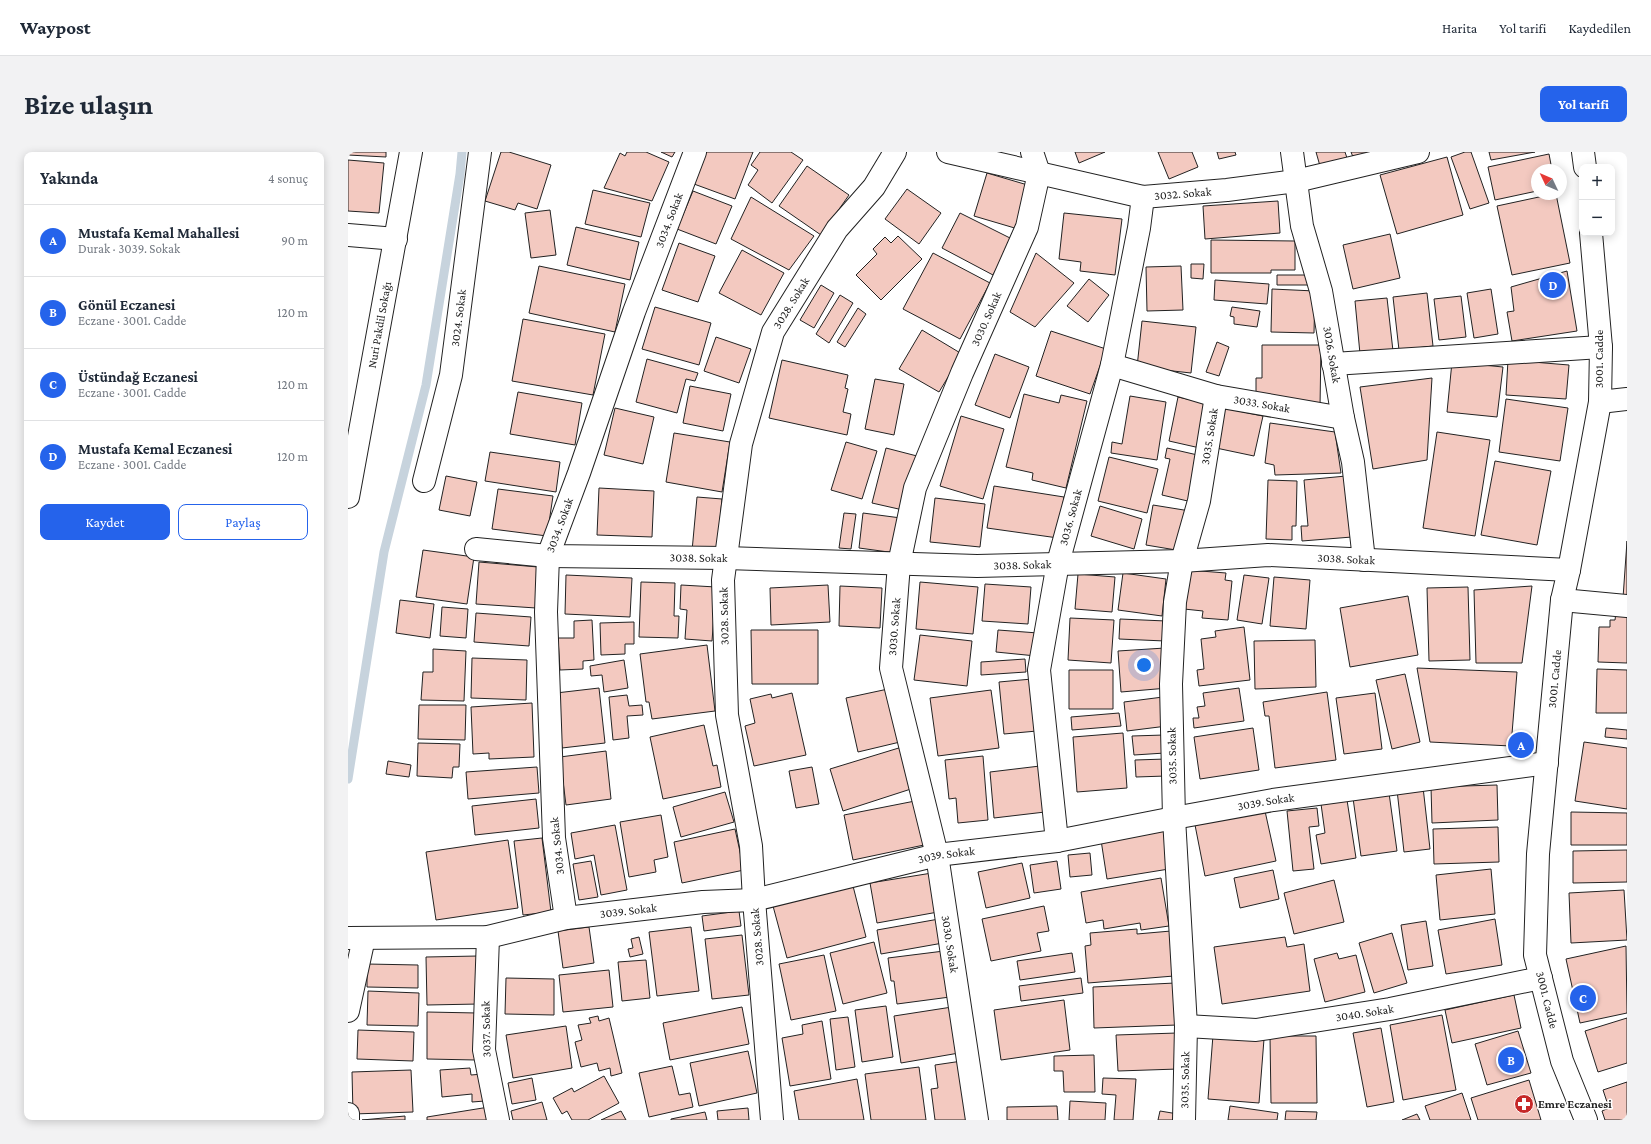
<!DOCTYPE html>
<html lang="tr">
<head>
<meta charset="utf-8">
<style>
	body { margin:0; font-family:"Crimson Pro",serif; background:#f2f2f3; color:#1f2937 }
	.controls { position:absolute; right:12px; top:12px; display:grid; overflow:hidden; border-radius:8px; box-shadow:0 2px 10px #0003 }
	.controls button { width:36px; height:36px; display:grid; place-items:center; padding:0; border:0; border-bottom:1px solid #e0e1e3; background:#fff; color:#1f2937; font:20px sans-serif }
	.compass { position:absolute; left:1183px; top:12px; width:36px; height:36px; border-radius:50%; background:#fff; box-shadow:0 2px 10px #0003; rotate:314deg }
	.you { position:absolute; left:796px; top:513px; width:14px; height:14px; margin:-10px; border:3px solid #fff; border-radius:50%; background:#1a73e8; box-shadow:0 0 0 6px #1a73e833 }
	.badge { display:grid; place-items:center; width:26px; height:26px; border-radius:50%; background:#2563eb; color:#fff; font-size:13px; font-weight:700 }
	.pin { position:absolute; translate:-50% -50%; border:2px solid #fff; box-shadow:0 1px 4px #0006 }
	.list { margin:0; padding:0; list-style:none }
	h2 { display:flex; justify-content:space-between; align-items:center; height:52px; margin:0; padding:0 16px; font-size:17px }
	h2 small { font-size:13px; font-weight:400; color:#747a83 }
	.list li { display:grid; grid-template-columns:26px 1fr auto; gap:12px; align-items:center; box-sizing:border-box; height:72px; padding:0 16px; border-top:1px solid #e0e1e3 }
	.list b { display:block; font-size:15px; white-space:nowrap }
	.list p { margin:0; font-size:13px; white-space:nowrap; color:#747a83 }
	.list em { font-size:13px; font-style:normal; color:#747a83 }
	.actions { display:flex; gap:8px; padding:12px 16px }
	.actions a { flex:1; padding:9px 0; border:1px solid #2563eb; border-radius:8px; text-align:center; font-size:14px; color:#2563eb }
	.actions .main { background:#2563eb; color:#fff }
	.map { position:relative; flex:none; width:1279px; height:968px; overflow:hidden; border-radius:8px }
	header { display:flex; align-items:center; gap:24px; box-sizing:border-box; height:56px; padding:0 20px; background:#fff; border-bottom:1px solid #e0e1e3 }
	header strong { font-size:19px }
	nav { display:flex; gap:22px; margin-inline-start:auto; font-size:14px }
	.intro { display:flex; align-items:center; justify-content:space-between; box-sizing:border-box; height:96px; padding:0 24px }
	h1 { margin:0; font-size:28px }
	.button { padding:10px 18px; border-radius:8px; background:#2563eb; color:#fff; font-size:14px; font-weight:700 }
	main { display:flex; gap:24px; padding:0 24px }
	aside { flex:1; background:#fff; border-radius:8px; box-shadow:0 2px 10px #0003 }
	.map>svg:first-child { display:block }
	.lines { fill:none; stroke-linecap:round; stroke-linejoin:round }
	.stream { stroke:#c7d3dd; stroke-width:9 }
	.building { fill:#f3c9c0; stroke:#222 }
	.street-casing { stroke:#222; stroke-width:24 }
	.secondary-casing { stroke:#222; stroke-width:24 }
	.street { stroke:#fff; stroke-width:22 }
	.secondary { stroke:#fff; stroke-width:22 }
	.labels { text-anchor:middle; stroke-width:3; stroke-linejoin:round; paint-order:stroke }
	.street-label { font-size:12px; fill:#222; stroke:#fff }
	.poi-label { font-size:12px; font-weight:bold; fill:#222; stroke:#fff; text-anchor:start }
</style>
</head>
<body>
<header>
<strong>Waypost</strong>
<nav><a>Harita</a><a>Yol tarifi</a><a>Kaydedilen</a></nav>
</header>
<div class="intro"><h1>Bize ulaşın</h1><a class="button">Yol tarifi</a></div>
<main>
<aside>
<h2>Yakında<small>4 sonuç</small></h2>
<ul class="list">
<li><span class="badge">A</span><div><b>Mustafa Kemal Mahallesi</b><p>Durak · 3039. Sokak</p></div><em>90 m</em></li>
<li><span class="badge">B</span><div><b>Gönül Eczanesi</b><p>Eczane · 3001. Cadde</p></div><em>120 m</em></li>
<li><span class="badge">C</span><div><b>Üstündağ Eczanesi</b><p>Eczane · 3001. Cadde</p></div><em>120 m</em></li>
<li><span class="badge">D</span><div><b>Mustafa Kemal Eczanesi</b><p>Eczane · 3001. Cadde</p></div><em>120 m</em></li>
</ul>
<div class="actions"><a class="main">Kaydet</a><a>Paylaş</a></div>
</aside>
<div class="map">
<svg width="1279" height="968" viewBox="0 0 1279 968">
	<rect width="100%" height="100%" fill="#fff"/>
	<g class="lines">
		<path class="stream" d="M0 627 36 400 78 233 112 22 114 0"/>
	</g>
	<path class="building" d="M0 0H38V5L0 3Z
		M153 0H161L203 13 189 57 170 51 167 58 137 49Z
		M279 0H298L321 10 304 49 256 36 272 1 277 4Z
		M313 0H327L324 5Z
		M358 0H405L387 47 346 32Z
		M412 0H443L455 8 424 51 400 33 410 18 403 13Z
		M727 0H757L731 11Z
		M810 0H844L850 15 821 27Z
		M869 0H887L888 3 871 7Z
		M968 0H997L1001 12 974 21Z
		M1003 0H1027L1005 5Z
		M1117 0H1123L1141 51 1122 57 1103 5Z
		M1141 0H1187L1143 8Z
		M1201 2 1204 18H1189V39L1147 48 1140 15Z
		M1099 5 1115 63 1049 82 1032 23Z
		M0 8 36 11 31 61 0 59Z
		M459 14 501 43 473 83 431 54Z
		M639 21 683 34 670 77 626 64Z
		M559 37 593 61 571 92 537 67Z
		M245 38 302 51 293 85 237 72Z
		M345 39 384 54 368 92 329 77Z
		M1205 42H1208L1222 111 1164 123 1149 54Z
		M403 45 466 84 441 118 383 87Z
		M930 49 932 81 857 87 855 54Z
		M202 58 208 103 183 106 177 61Z
		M612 61 664 87 645 123 594 96Z
		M716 61 774 67 767 123 732 119 733 110 711 107Z
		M228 75 291 90 282 128 219 113Z
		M1042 82 1052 126 1005 137 995 93Z
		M550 84 574 107 533 148 508 123 529 102 525 97 537 85 543 91Z
		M863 88 947 89V118H923V121H863Z
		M331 91 367 104 350 150 314 138Z
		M394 98 436 121 413 163 371 141Z
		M585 101 642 131 612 187 555 157Z
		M688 101 726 131 687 175 662 160Z
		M843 112H856L855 127 843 126Z
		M191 114 277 132 267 180 181 161Z
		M833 114 835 158 799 159 798 115Z
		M1219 119 1229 179 1164 189 1159 160 1166 159 1163 135Z
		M929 123H960V133H929Z
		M741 127 761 143 740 170 719 154Z
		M867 128 921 132 919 152 866 148Z
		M473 133 486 141 466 176 452 168Z
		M924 137 967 139 966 181 923 180Z
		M1143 137 1150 182 1126 186 1119 141Z
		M1079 141 1085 194 1051 198 1045 145Z
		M492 143 505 151 481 191 468 182Z
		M1113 144 1118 185 1091 188 1086 147Z
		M1039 146 1045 199 1012 202 1007 149Z
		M307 155 363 171 351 213 294 197Z
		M884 155 912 159 909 175 886 172V165L882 164Z
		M510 156 518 162 497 195 489 190Z
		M175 167 257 182 245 243 164 229Z
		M794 169 848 175 843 221 789 215Z
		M574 178 614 202 591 240 551 217Z
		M703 179 758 197 742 242 688 224Z
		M368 185 403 197 391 231 356 219Z
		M869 190 881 195 871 224 858 220Z
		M914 193H973L972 255 908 247V226H914Z
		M647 202 681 215 662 266 627 253Z
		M299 207 350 221 347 229 338 227 329 261 288 250Z
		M434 208 500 223 497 236 500 237 495 260 503 262 499 283 421 266Z
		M1160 208 1221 213 1218 247 1158 243Z
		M1104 210 1155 215 1149 265 1099 260Z
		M1084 226 1079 308 1025 317 1012 235Z
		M527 227 556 232 546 283 517 277Z
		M342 234 383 242 375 279 335 271Z
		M170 240 234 251 227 293 162 282Z
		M676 242 711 251 713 243 739 249 718 336 684 328 685 321 658 315Z
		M782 244 818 250 809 308 763 301 764 290 774 292Z
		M830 245 862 252 852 296 821 289Z
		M1158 247 1220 256 1212 309 1151 300Z
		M267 256 306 265 295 312 256 303Z
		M876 256 915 264 906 304 868 296Z
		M613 264 656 277 635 347 592 334Z
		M922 271 987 280 993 321 927 323 926 313 917 311Z
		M1089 280 1142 288 1127 384 1075 376Z
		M326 281 382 290 374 340 318 330Z
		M498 290 529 299 514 347 483 338Z
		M538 296 569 304 555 358 524 351Z
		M819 296 854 304 844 350 814 343 822 307 817 306Z
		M142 300 212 310 208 340 137 329Z
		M761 305 810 317 799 361 750 349Z
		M1147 309 1203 319 1189 393 1133 383Z
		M98 324 129 330 122 364 91 358Z
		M998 324 1004 385 954 389 953 374H960L956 328Z
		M920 328 949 329 948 374H944V388L918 387Z
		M646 334 716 345 710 386 639 376Z
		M251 336 306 339 304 385 249 383Z
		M150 337 205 344 199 384 144 377Z
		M349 345 374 347 369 401 344 399Z
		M587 346 637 352 632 395 582 390Z
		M805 353 842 359 834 399 798 393Z
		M752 354 794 367 786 397 743 384Z
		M496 361 508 362 503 397 491 396Z
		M515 361 553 366 548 401 511 396Z
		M1279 389V446H1275Z
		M75 398 126 405 119 452 68 445Z
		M131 410 190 415 188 456 128 452Z
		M840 418 878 421 877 428 884 429 880 468 854 466 855 459 836 457Z
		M775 421 818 427 814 464 770 458Z
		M730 422 767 425 764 460 727 457Z
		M218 423 284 426 282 465 217 462Z
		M896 423 921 426 914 472 889 468Z
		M926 425 962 428 958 477 922 474Z
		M293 430 327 431 326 464H331L330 486 291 485Z
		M572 430 630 435 625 482 568 477Z
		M637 432 683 435 680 472 634 469Z
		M333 433 368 435 364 489 337 487 339 458 332 457Z
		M480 433 482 470 423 473 422 436Z
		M492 434 534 436 532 476 491 474Z
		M1184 434 1174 511H1128L1126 438Z
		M1120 435 1122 508 1081 509 1079 436Z
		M1060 444 1070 503 1002 515 992 456Z
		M52 448 86 452 82 486 48 481Z
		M94 455 120 457 118 486 92 484Z
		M1268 460 1279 461V511L1250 510 1251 475H1262V468H1267Z
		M128 461 183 465 181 494 126 490Z
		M722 466 766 468 763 511 720 508Z
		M772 467 818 469 817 489 771 487Z
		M244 468 246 508 235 509V517L212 518 210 486H226V469Z
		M286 470V492H277V502L253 503 252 471Z
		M896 475 902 528 851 534 849 518 856 517 853 487 868 485 867 479Z
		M403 478H470V532H404Z
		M650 478 690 481 688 504 648 500Z
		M572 483 624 489 619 534 566 528Z
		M967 488 968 535 907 537 906 489Z
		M359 493 367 559 304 567 301 550H298L292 502Z
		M817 496 820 536 773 540 770 499Z
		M85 497 118 499 116 549 73 548 75 520H85Z
		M124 506 179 508 178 548 123 546Z
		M677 507 678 520 633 523V510Z
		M276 508 280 536 256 540 254 523 243 524 242 514Z
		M1069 516 1169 520 1163 594 1082 590Z
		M1249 517 1279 518V561H1248Z
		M721 518H765V557H721Z
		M1057 522 1072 590 1044 597 1028 528Z
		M684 527 689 579 656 582 651 530Z
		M251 536 257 591 214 596 208 541Z
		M891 536 896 569 846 576 845 566H851L849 555 857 554 855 541Z
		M540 537 552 590 510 600 498 546Z
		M643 538 651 596 590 604 582 546Z
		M979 540 988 608 927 616 921 564H917L915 550Z
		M444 541 458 603 406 614 397 574 407 571 402 547 423 542 424 546Z
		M1027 541 1034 597 996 602 988 546Z
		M279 543 281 554 294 553 295 563 279 564 281 586 265 588 261 545Z
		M815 545 819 574 779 579 776 550Z
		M184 551 186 605 141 607V601L125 602 123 555Z
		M71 553H118L117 588 70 587Z
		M771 561 773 574 724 578 723 565Z
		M356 573 365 614 369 613 373 635 315 647 302 585Z
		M905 576 911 618 852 627 846 585Z
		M1258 576 1279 578V587L1257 585Z
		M775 581 779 636 729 640 725 585Z
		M816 583 817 601 786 603 784 584Z
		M1236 590 1279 596V657L1227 649Z
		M70 591 112 592 111 615H105L104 626 69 624Z
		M554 595 566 636 495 659 482 617Z
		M258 599 263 647 218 653 212 605Z
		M635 604 640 668 610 671 608 646 601 647 597 608Z
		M818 607V624L788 625 787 608Z
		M40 609 63 613 61 625 38 622Z
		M692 614 697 660 646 666 642 620Z
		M189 615 191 641 120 647 118 620Z
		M464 615 471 652 448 656 441 619Z
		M1149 633 1150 668 1084 671 1083 635Z
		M1075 635 1082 697 1056 700 1049 638Z
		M377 640 386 670 333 685 325 655Z
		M1041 641 1049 699 1013 704 1005 646Z
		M188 647 191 676 127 683 124 654Z
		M999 648 1008 706 973 712 968 683 977 681 973 652Z
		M567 649 576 693 505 708 496 663Z
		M969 656 971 674 961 675 966 717 945 719 939 659Z
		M917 659 928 709 857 724 847 673Z
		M1223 660 1279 661V693H1223Z
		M313 663 320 705 306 708 308 720 281 725 272 670Z
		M267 673 279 738 253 743 246 703 227 707 223 681Z
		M1150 675 1151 710 1086 712 1085 677Z
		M387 677 396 718 334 731 326 690Z
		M816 678 821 717 759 727 753 688Z
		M194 686 203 760 175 763 166 689Z
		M160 688 170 756 88 768 78 700Z
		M1279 698V730L1225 731V699Z
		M742 701 744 723 722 725 720 703Z
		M243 709 250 745 231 748 225 712Z
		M709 709 713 737 686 741 682 713Z
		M674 711 682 746 638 756 630 720Z
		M1143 717 1147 762 1092 768 1088 723Z
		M925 718 931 747 892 756 886 726Z
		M584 721 590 760 529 771 522 731Z
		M813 726 821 774 793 778 792 771 756 777 755 768 738 771 733 740Z
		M986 728 996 770 946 782 936 741Z
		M505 734 518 785 439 806 425 754Z
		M1276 738 1279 788 1223 791 1221 741Z
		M696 754 701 779 689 781 693 799 643 809 634 767Z
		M391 759 393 774 356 779 354 764Z
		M591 767 595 791 533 802 529 778Z
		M1147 767 1154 813 1098 822 1090 778Z
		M1078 769 1085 814 1060 818 1053 773Z
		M241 775 246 811 215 816 210 779Z
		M343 775 351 839 309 844 301 780Z
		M789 777V782L823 779 826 824 740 831 737 794 743 793 742 781Z
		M1044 781 1059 831 1026 841 1011 791Z
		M394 783 401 843 364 847 357 787Z
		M291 785 295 802 282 805 280 797 285 796 283 787Z
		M937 785 939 795 956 792 962 839 874 852 866 795Z
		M526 790 539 841 495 852 482 801Z
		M1278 794 1279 861 1232 871 1218 807Z
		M596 799 602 845 549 852 546 829H543L540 806Z
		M724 801 727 820 672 828 669 809Z
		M989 801 991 807 1008 803 1017 840 977 850 966 807Z
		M476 803 488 859 443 868 431 812Z
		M130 804 131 852 79 853 78 805Z
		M298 808 302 846 274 849 270 810Z
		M19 812 70 813V836L19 835Z
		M261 818 265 855 215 860 211 823Z
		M158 826 206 827V863L157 862Z
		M733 826 735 841 673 849 671 834Z
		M827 831 829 873 746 876 745 835Z
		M20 839 71 841 70 874 19 873Z
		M1166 843 1173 876 1104 891 1097 858Z
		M716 848 722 898 653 908 646 858Z
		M538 854 545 905 514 910 507 858Z
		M394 855 401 892 322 908 315 871Z
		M604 855 611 901 553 911 546 864Z
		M79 860 129 861 128 908 79 907Z
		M1094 863 1108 938 1055 948 1042 873Z
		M250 864 251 869 261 866 274 921 263 924 262 916 251 919 249 911 233 915 227 890 234 888 230 873 243 871 241 866Z
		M500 865 507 915 488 918 482 867Z
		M1279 866V911L1250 920 1237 879Z
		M474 869 483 927 442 934 434 886 455 882 454 873Z
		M218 874 224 916 165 926 158 883Z
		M1033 876 1046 950 1019 955 1005 881Z
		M10 878 66 880 65 909 9 907Z
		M1170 879 1183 921 1139 933 1127 892Z
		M829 881 830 917 770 919 768 883Z
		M865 883 916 887 911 951 860 947Z
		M922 884H968L969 951H923Z
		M400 899 409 941 351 954 342 911Z
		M746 903 747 940H716L715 919H706V904Z
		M614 909 622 968H587L583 937 590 936 587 913Z
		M324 914 331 943 342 941 345 955 301 965 291 921Z
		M571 915 578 968H523L517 922Z
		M122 916 123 923 135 922 137 949 124 950V942L94 945 92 918Z
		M63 918 65 960 5 962 4 920Z
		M256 924 271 951 240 968H224L219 959 214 962 205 946 224 936 226 940Z
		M184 926 188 948 164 952 160 931Z
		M755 926 788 927 785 968H766L768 943 754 942Z
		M509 927 516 968H451L446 939Z
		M1181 928 1193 968H1130L1123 946Z
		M1279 930V968H1257L1254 959 1261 956 1255 938Z
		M1114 941 1123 968H1082L1077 954Z
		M722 949 758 951 757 968H721Z
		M194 950 199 968H165L163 959Z
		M709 954 710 968H659V955Z
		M882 954 930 961 929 968H880Z
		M141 955 143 968H79V965Z
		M400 956 401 968H370L369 959Z
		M273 959 278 968H253Z
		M812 959 830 962 829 968H810Z
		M938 959 969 960 968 968H937Z
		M357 960 359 968H323V967Z
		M1069 962 1072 968H1054Z
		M57 964V968H14Z"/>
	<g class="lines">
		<g class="street-casing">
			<g id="street">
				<path id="s1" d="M600 0 795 45 879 38 948 29 1070 0"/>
				<path id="s2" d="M944 0 954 74 973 139 995 266 1005 310 1016 408"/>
				<path d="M0 83 48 87"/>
				<path d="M985 212 1253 195"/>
				<path id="s3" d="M764 213 868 244 995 266"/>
				<path d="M1252 250 1279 247"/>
				<path id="s4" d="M76 329 103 223 132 0"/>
				<path id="s5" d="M0 345 63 0"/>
				<path id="s6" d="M128 397 200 404 378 406 629 414 834 409 920 403 1221 418"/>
				<path d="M1214 448 1279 454"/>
				<path id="s7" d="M709 689 691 518 710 411 764 213 791 76 795 45"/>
				<path id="s8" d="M218 766 206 686 198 460 200 404 231 321 286 160 347 0"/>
				<path d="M140 785 136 898 150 968"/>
				<path id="s9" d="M0 786 140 785 218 766 355 750 406 748 589 703 709 689 826 666 925 648 1199 611"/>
				<path d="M0 859 16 786"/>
				<path id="s10" d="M838 874 908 878 1042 857 1193 826"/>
				<path d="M0 962V968"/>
				<path id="s11" d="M424 968 406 748 403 694 379 563 375 428 393 292 425 180 489 77 526 35 547 0"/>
				<path id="s12" d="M629 968 589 703 543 516 551 412 567 336 614 221 679 75 691 21 684 0"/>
				<path id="s13" d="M836 968 838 874 826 666 823 532 827 450 834 409 851 349 868 244"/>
			</g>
		</g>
		<g class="secondary-casing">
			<g id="secondary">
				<path d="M1235 0 1237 15"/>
				<path id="s14" d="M1238 968 1214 909 1187 803 1190 702 1214 448 1221 418 1252 250 1253 195 1243 81"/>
			</g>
		</g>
		<use href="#street" class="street"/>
		<use href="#secondary" class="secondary"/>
	</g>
	<defs>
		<g id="pharmacy-disc" transform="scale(1)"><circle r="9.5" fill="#c62828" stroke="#fff"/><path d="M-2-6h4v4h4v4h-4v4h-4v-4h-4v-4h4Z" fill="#fff"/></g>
	</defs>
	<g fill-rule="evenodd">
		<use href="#pharmacy-disc" x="1176" y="952"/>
	</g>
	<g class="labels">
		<g class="street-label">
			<text dy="4" stroke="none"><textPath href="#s1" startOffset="240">3032. Sokak</textPath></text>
			<text dy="4" stroke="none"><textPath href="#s8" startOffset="720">3034. Sokak</textPath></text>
			<text dy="4" stroke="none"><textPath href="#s11" startOffset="831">3028. Sokak</textPath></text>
			<text dy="4" stroke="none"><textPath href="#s4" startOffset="167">3024. Sokak</textPath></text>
			<text dy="4" stroke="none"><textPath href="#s12" startOffset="826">3030. Sokak</textPath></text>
			<text dy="4" stroke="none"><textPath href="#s5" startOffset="175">Nuri Pakdil Sokağı</textPath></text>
			<text dy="4" stroke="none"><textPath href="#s2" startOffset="207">3026. Sokak</textPath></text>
			<text transform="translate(1251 207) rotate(-90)" y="4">3001. Cadde</text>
			<text dy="4" stroke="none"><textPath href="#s3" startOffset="155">3033. Sokak</textPath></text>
			<text dy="4" stroke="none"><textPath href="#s13" startOffset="688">3035. Sokak</textPath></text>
			<text dy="4" stroke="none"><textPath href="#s7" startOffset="328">3036. Sokak</textPath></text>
			<text dy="4" stroke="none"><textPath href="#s8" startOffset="396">3034. Sokak</textPath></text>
			<text dy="4" stroke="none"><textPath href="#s6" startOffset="223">3038. Sokak</textPath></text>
			<text dy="4" stroke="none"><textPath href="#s6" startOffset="871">3038. Sokak</textPath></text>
			<text dy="4" stroke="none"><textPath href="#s6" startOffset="547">3038. Sokak</textPath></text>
			<text transform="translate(376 464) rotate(-91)" y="4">3028. Sokak</text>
			<text dy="4" stroke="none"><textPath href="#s12" startOffset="502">3030. Sokak</textPath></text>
			<text dy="4" stroke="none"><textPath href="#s14" startOffset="450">3001. Cadde</textPath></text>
			<text transform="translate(824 604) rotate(-91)" y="4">3035. Sokak</text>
			<text dy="4" stroke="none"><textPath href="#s9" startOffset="931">3039. Sokak</textPath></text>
			<text transform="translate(209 694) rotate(-96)" y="4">3034. Sokak</text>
			<text dy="4" stroke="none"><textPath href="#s9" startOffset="607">3039. Sokak</textPath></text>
			<text dy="4" stroke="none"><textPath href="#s9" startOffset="283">3039. Sokak</textPath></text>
			<text transform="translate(409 785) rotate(-95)" y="4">3028. Sokak</text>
			<text transform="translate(602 792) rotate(81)" y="4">3030. Sokak</text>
			<text transform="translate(1199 848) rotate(76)" y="4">3001. Cadde</text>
			<text dy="4" stroke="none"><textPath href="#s10" startOffset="180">3040. Sokak</textPath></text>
			<text transform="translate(138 877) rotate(-91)" y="4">3037. Sokak</text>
			<text dy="4" stroke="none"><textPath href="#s13" startOffset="40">3035. Sokak</textPath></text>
		</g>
		<g class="poi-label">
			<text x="1190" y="956">Emre Eczanesi</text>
		</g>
	</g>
</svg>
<div class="controls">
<button>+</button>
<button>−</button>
</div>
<svg class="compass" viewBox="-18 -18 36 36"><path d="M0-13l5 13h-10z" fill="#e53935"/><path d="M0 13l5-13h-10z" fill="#747a83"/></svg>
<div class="you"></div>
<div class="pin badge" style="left:1173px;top:593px">A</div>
<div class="pin badge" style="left:1163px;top:908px">B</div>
<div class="pin badge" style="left:1235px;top:846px">C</div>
<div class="pin badge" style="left:1205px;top:133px">D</div>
</div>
</main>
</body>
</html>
